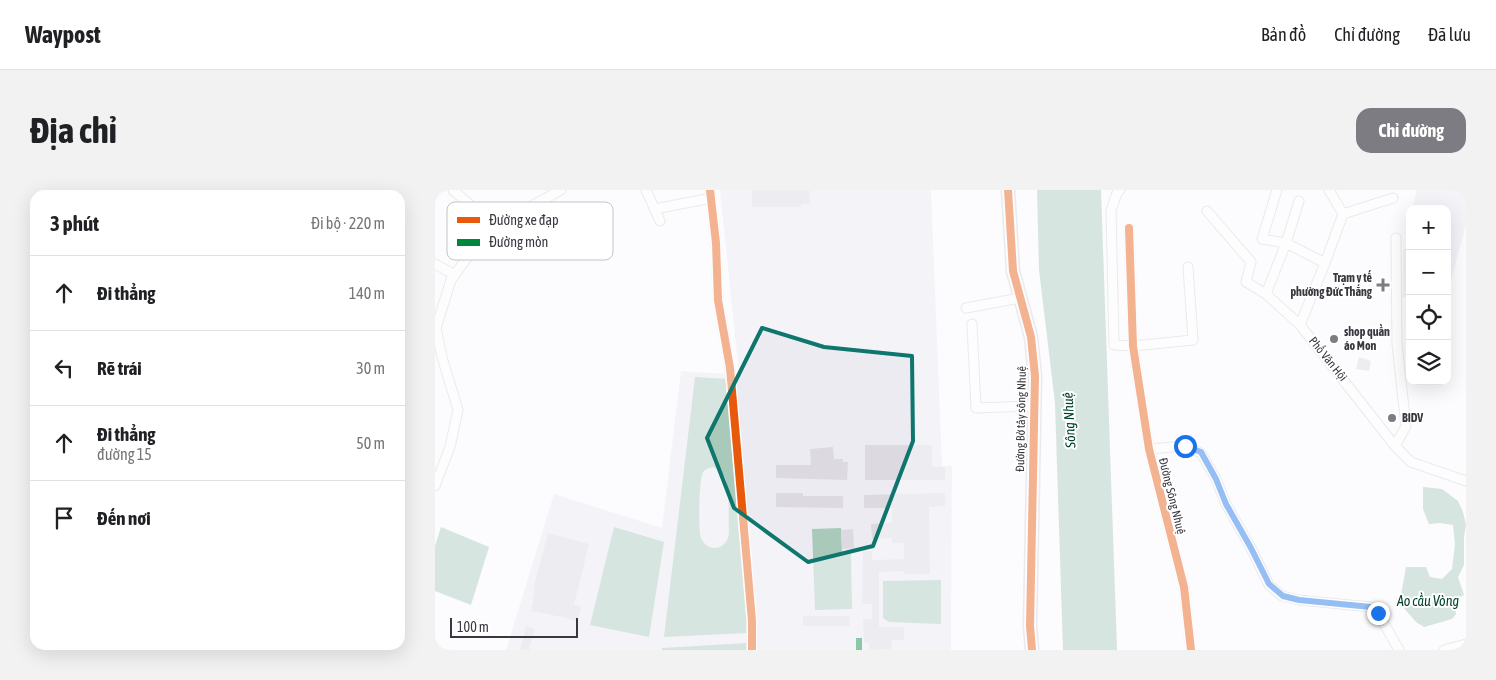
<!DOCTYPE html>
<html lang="vi">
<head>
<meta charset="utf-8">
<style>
	body { margin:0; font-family:"Asap Condensed",sans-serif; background:#f2f2f2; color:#202124 }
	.controls { position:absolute; right:15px; top:15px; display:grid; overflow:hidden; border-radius:10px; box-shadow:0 5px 20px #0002 }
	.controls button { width:45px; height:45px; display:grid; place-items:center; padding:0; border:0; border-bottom:1px solid #e0e0e0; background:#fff; color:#202124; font:25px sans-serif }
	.scale { position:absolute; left:15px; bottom:12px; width:128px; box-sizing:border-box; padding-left:5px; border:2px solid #393740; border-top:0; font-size:14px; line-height:18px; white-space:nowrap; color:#393740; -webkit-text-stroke:4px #fff; paint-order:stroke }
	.stop { position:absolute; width:15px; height:15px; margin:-11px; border:4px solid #1a73e8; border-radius:50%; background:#fff }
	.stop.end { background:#1a73e8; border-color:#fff; box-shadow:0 1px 5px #0008 }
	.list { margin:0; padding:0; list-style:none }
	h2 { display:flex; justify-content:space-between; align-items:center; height:65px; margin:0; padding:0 20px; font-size:21px }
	h2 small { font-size:16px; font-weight:400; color:#757577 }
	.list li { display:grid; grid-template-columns:32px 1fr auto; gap:15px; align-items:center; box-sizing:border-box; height:75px; padding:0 20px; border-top:1px solid #e0e0e0 }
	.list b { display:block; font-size:19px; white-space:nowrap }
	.list p { margin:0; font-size:16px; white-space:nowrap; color:#757577 }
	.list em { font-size:16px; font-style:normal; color:#757577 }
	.icon { flex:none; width:28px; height:28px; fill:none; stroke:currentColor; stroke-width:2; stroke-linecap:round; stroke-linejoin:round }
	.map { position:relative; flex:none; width:1031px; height:460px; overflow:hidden; border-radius:15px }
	header { display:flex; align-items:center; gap:30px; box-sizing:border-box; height:70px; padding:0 25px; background:#fff; border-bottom:1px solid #e0e0e0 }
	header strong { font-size:24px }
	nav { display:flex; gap:28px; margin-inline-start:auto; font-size:18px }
	.intro { display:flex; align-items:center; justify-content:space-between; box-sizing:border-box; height:120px; padding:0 30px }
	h1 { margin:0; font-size:35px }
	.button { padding:12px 22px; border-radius:15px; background:#7d7c82; color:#fff; font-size:18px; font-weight:700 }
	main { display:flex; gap:30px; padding:0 30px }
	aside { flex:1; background:#fff; border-radius:15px; box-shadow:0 5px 20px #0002 }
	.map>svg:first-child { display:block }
	.built { fill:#ecebf2 }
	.water { fill:#a9c9ba; fill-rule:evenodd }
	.building { fill:#dcdae0 }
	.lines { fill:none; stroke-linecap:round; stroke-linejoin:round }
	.street-casing { stroke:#d6d4da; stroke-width:11 }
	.secondary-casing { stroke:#d6d4da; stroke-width:15 }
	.street { stroke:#fffeff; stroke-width:9 }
	.secondary { stroke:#f9f8fb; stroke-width:12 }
	.quiet { stroke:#00873e; stroke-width:6; stroke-dasharray:12 6; stroke-linecap:butt }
	.cycleway-casing { stroke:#fff; stroke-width:11 }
	.cycleway { stroke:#e8590c; stroke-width:8 }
	.route { stroke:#1a73e8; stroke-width:6 }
	.marked { fill:none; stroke:#0f766e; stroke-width:4; stroke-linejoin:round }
	.poi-dot { fill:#7d7c82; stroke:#fff; stroke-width:2 }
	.labels { text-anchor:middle; stroke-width:4; stroke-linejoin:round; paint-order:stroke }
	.poi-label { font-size:12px; font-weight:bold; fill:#393740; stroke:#fff; text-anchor:start }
	.street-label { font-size:12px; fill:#393740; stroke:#fff }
	.water-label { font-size:14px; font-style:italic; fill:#01422c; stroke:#fff }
	.key { fill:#fff; stroke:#c4c3c6; stroke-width:1 }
	.key-label { font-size:14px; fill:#393740 }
</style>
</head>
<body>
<header>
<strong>Waypost</strong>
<nav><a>Bản đồ</a><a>Chỉ đường</a><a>Đã lưu</a></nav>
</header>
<div class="intro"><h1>Địa chỉ</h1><a class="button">Chỉ đường</a></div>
<main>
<aside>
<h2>3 phút<small>Đi bộ · 220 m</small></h2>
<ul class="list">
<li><svg class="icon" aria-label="ahead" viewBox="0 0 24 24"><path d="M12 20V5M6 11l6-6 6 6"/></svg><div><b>Đi thẳng</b></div><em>140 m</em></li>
<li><svg class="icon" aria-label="left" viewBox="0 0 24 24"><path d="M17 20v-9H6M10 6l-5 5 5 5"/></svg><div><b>Rẽ trái</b></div><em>30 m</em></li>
<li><svg class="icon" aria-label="ahead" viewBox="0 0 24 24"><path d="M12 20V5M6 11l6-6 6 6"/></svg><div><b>Đi thẳng</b><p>đường 15</p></div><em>50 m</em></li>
<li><svg class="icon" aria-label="arrive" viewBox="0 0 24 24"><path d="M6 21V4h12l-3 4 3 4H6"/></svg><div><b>Đến nơi</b></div></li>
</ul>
</aside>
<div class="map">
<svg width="1031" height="460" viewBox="0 0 1031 460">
	<rect width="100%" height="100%" fill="#fcfbfe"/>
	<path class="built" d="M285 0H496L507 276H517L516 460H71L119 304 227 338 246 181 304 185Z
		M982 0H1031V35L1012 105V19H977Z
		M975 52V107H968V61Z"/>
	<path class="water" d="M602 0H666L682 460H628L620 213 604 80Z
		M260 187 294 189 313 443 229 447ZM278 277C282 279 286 280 288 284 296 295 293 327 294 341 294 359 274 365 266 348 263 342 264 289 268 282 270 279 274 278 278 277Z
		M988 297 1007 299 1023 311 1028 322 1031 335 1029 347V375L1023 387 1029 405 1018 411 1021 424 1017 429 989 437 981 432 961 409 966 405 971 377H991L995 387 1007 389 1017 379 1020 354 1018 335 1005 333 994 334 988 319Z
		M6 337 54 357 36 415 0 401V356Z
		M179 337 229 352 214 447 155 435Z
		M406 338 407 363H416L417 419 380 420 377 339Z
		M506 390V434L454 432 448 428V391Z
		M312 453V460H227V458Z"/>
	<path class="building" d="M317 0H374L375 14H366V17H317Z
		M924 167 936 171 934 181 921 179Z
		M430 255H497V277H510V290H430Z
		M398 257 399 269H408V272H413L412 290 341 288V275H376L375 259Z
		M341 303H368V306H408V318L341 317Z
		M510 303V316L494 317 495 384H469V381L444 382V437H469V450H456L457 459 434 460V453H429L428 429H437V414H427L428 361H437V370L469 369V353H457V348L437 349 436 334 457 333V318H429V305Z
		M418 339 419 358 407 359 406 340Z
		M113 343 154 354 139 415 146 416 143 431 132 429V428L96 421 100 399H98Z
		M368 426H414L415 436H368Z
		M91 436 100 439 94 460H85Z"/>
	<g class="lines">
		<g class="street-casing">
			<path id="street" d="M18 0 63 39
				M211 0 225 31
				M275 0 281 53 283 110 295 178 317 431V460
				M685 0 682 3 676 20 679 155 698 156 758 150 753 77
				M842 0 827 49 851 53 890 73
				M894 0 908 24 890 73 865 135 960 256 976 272 1031 291
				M220 19 276 8
				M772 21 816 72 811 92 831 104 865 135
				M908 24 958 8
				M694 38 698 156 714 259 749 397 756 460
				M0 74 20 85
				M831 104 851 53 864 11
				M531 118 585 108
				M537 134 541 218 598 216
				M960 256 971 236 962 154 961 48
				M714 259 750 256 766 263 781 289 791 314 816 358 834 395 847 406 864 410 936 417 943 423 964 460
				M0 296 15 257 23 220 7 167 1 138 16 90 34 65 58 43 89 20 126 0
				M1009 460 1031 454"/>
		</g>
		<g class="secondary-casing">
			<path id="secondary" d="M573 0 578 81 596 147 600 186 595 436 597 460"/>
		</g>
		<use href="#street" class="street"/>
		<use href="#secondary" class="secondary"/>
		<path class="quiet" d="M424 460V447"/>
		<g class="cycleway-casing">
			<path id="cycleway" d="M275 0 281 53 283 110 295 178 317 431V460
				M573 0 578 81 596 147 600 186 595 436 597 460
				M694 38 698 156 714 259 749 397 756 460"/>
		</g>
		<use href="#cycleway" class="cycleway"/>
	</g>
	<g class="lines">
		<path class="route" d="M750 256 766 262 781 289 791 314 816 358 834 394 848 406 864 410 936 417 943 423"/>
	</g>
	<path d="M0 0H1031V460H0ZM327 138 389 157 477 166 478 251 438 356 373 372 299 318 272 248Z" fill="#fcfbfe" fill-opacity=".55" fill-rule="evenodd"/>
	<path class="marked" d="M327 138 389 157 477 166 478 251 438 356 373 372 299 318 272 248Z"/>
	<g class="poi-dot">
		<path d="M945.5 87.5h5v5h5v5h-5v5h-5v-5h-5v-5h5z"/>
		<circle cx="899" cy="149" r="5"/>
		<circle cx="957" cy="228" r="5"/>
	</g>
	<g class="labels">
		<g class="poi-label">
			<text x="937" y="92" text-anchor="end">Trạm y tế<tspan x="937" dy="14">phường Đức Thắng</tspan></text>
			<text x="909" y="146">shop quần<tspan x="909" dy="14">áo Mon</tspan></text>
			<text x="967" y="232">BIDV</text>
		</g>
		<g class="street-label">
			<text transform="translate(893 169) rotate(51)" y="4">Phố Văn Hội</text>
			<text transform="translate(586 229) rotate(-89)" y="4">Đường Bờ tây sông Nhuệ</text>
			<text transform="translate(737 306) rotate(76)" y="4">Đường Sông Nhuệ</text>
		</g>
		<g class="water-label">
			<text transform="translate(634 230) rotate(-93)" y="5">Sông Nhuệ</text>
			<text x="993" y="416">Ao cầu Vòng</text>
		</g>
	</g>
	<rect x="12" y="12" width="166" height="58" rx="8" class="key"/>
	<rect x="22" y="27" width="23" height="6" fill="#e8590c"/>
	<rect x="22" y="49" width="23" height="7" fill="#00873e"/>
	<g class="key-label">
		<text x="54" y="35">Đường xe đạp</text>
		<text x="54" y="57">Đường mòn</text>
	</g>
</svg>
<div class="controls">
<button>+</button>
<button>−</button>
<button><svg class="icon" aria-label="locate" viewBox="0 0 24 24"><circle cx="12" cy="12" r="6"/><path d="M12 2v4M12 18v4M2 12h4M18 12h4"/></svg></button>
<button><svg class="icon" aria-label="layers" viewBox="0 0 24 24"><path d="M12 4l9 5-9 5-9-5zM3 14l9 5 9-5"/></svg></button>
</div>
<div class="scale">100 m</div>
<div class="stop" style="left:750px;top:256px"></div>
<div class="stop end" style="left:943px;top:423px"></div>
</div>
</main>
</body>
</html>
